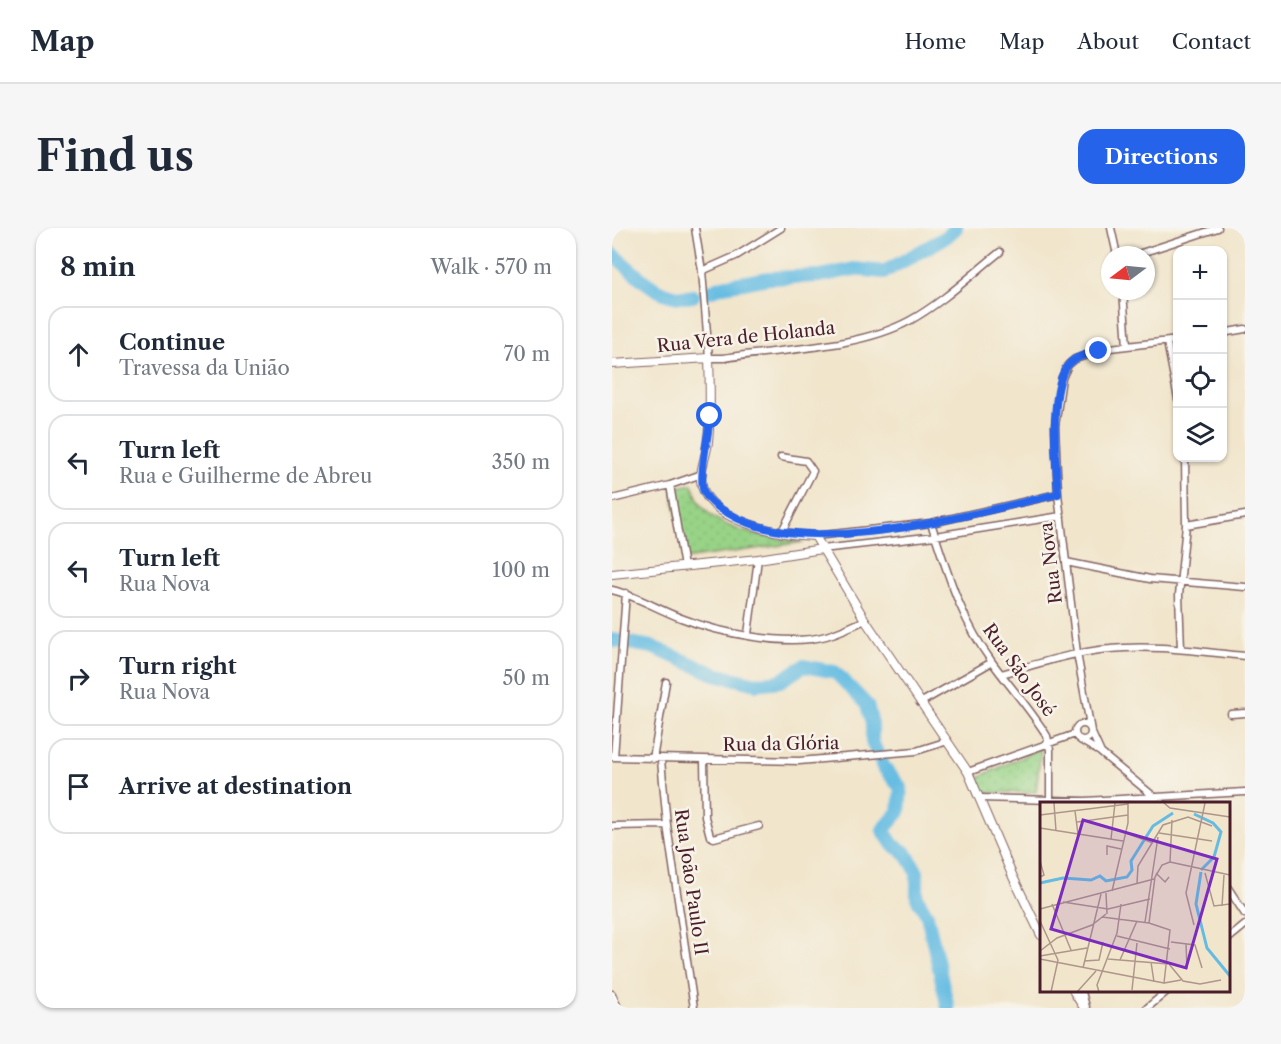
<!DOCTYPE html>
<html lang="en">
<head>
<meta charset="utf-8">
<style>
	body { margin:0; font-family:"Libre Caslon Text",serif; background:#f6f6f7; color:#1f2937 }
	.controls { position:absolute; right:18px; top:18px; display:grid; overflow:hidden; border-radius:12px; box-shadow:0 2px 4px #0004 }
	.controls button { width:54px; height:54px; display:grid; place-items:center; padding:0; border:0; border-bottom:2px solid #e0e1e3; background:#fff; color:#1f2937; font:30px sans-serif }
	.compass { position:absolute; left:489px; top:18px; width:54px; height:54px; border-radius:50%; background:#fff; box-shadow:0 2px 4px #0004; rotate:254deg }
	.stop { position:absolute; width:18px; height:18px; margin:-14px; border:4px solid #2563eb; border-radius:50%; background:#fff }
	.stop.end { background:#2563eb; border-color:#fff; box-shadow:0 2px 6px #0008 }
	.list { margin:0; padding:0; list-style:none }
	h2 { display:flex; justify-content:space-between; align-items:center; height:78px; margin:0; padding:0 24px; font-size:26px }
	h2 small { font-size:20px; font-weight:400; color:#747a83 }
	.list li { display:grid; grid-template-columns:39px 1fr auto; gap:18px; align-items:center; box-sizing:border-box; height:96px; margin:0 12px 12px; padding:0 12px; border:2px solid #e0e1e3; border-radius:18px }
	.list b { display:block; font-size:22px; white-space:nowrap }
	.list p { margin:0; font-size:20px; white-space:nowrap; color:#747a83 }
	.list em { font-size:20px; font-style:normal; color:#747a83 }
	.icon { flex:none; width:33px; height:33px; fill:none; stroke:currentColor; stroke-width:2; stroke-linecap:round; stroke-linejoin:round }
	.map { position:relative; flex:none; width:633px; height:780px; overflow:hidden; border-radius:18px }
	header { display:flex; align-items:center; gap:36px; box-sizing:border-box; height:84px; padding:0 30px; background:#fff; border-bottom:2px solid #e0e1e3 }
	header strong { font-size:28px }
	nav { display:flex; gap:33px; margin-inline-start:auto; font-size:21px }
	.intro { display:flex; align-items:center; justify-content:space-between; box-sizing:border-box; height:144px; padding:0 36px }
	h1 { margin:0; font-size:42px }
	.button { padding:15px 27px; border-radius:18px; background:#2563eb; color:#fff; font-size:21px; font-weight:700 }
	main { display:flex; gap:36px; padding:0 36px }
	aside { flex:1; background:#fff; border-radius:18px; box-shadow:0 2px 4px #0004 }
	.map>svg:first-child { display:block }
	.park { fill:url(#park-dots); stroke:#717959; stroke-width:1.5 }
	.lines { fill:none; stroke-linecap:round; stroke-linejoin:round }
	.river { stroke:#65bce2; stroke-width:14 }
	.minor-casing { stroke:#846463; stroke-width:9 }
	.tertiary-casing { stroke:#846463; stroke-width:10 }
	.minor { stroke:#fff; stroke-width:6 }
	.tertiary { stroke:#fff; stroke-width:8 }
	.route { stroke:#2563eb; stroke-width:8 }
	.labels { text-anchor:middle; stroke-width:5; stroke-linejoin:round; paint-order:stroke }
	.street-label { font-size:18px; fill:#4a1f2b; stroke:#f7f3e8 }
	.inset-river { fill:none; stroke:#65bce2; stroke-width:3 }
	.inset-road { fill:none; stroke:#ae968b; stroke-width:1.5 }
	.view { fill:#7b2cbf; fill-opacity:0.15; stroke:#7b2cbf; stroke-width:3 }
	.inset-edge { fill:none; stroke:#4a1f2b; stroke-width:3 }
</style>
</head>
<body>
<header>
<strong>Map</strong>
<nav><a>Home</a><a>Map</a><a>About</a><a>Contact</a></nav>
</header>
<div class="intro"><h1>Find us</h1><a class="button">Directions</a></div>
<main>
<aside>
<h2>8 min<small>Walk · 570 m</small></h2>
<ul class="list">
<li><svg class="icon" aria-label="ahead" viewBox="0 0 24 24"><path d="M12 20V5M6 11l6-6 6 6"/></svg><div><b>Continue</b><p>Travessa da União</p></div><em>70 m</em></li>
<li><svg class="icon" aria-label="left" viewBox="0 0 24 24"><path d="M17 20v-9H6M10 6l-5 5 5 5"/></svg><div><b>Turn left</b><p>Rua e Guilherme de Abreu</p></div><em>350 m</em></li>
<li><svg class="icon" aria-label="left" viewBox="0 0 24 24"><path d="M17 20v-9H6M10 6l-5 5 5 5"/></svg><div><b>Turn left</b><p>Rua Nova</p></div><em>100 m</em></li>
<li><svg class="icon" aria-label="right" viewBox="0 0 24 24"><path d="M7 20v-9h11M14 6l5 5-5 5"/></svg><div><b>Turn right</b><p>Rua Nova</p></div><em>50 m</em></li>
<li><svg class="icon" aria-label="arrive" viewBox="0 0 24 24"><path d="M6 21V4h12l-3 4 3 4H6"/></svg><div><b>Arrive at destination</b></div></li>
</ul>
</aside>
<div class="map">
<svg width="633" height="780" viewBox="0 0 633 780">
	<defs>
		<pattern id="park-dots" width="8" height="8" patternUnits="userSpaceOnUse" patternTransform="scale(1.5)"><rect width="8" height="8" fill="#98d387"/><path d="M2 2h.1M6 6h.1" fill="none" stroke="#84b575" stroke-width="1.8" stroke-linecap="round"/></pattern>
	</defs>
	<rect width="100%" height="100%" fill="#f7f3e8"/>
	<filter id="ink" filterUnits="userSpaceOnUse"><feTurbulence type="fractalNoise" baseFrequency=".0167" numOctaves="2"/><feDisplacementMap in="SourceGraphic" scale="12" xChannelSelector="R" yChannelSelector="G"/><feConvolveMatrix kernelMatrix="1 2 1 2 8 2 1 2 1" color-interpolation-filters="sRGB"/></filter>
	<filter id="wash" filterUnits="userSpaceOnUse"><feTurbulence type="fractalNoise" baseFrequency=".008" numOctaves="4" result="noise"/><feDisplacementMap in="SourceGraphic" scale="24" xChannelSelector="R" yChannelSelector="G"/><feGaussianBlur stdDeviation="1.35" result="paint"/><feColorMatrix in="noise" values="0 0 0 0 0 0 0 0 0 0 0 0 0 0 0 0 0 1.4 0 .05"/><feComposite in="paint" operator="in"/></filter>
	<g filter="url(#wash)">
		<rect width="100%" height="100%" fill="#f1e5cb"/>
		<path class="park" d="M80 256C82 261 84 268 87 273 103 304 162 311 192 314L72 331 60 260Z
			M429 520 424 564 368 565 363 551Z"/>
		<g class="lines">
			<path class="river" d="M0 26C26 46 47 75 81 68
				M95 64 111 58 157 50 208 48 242 41 272 44 334 9 344 0
				M0 412 40 419 103 446 144 456 168 453 192 438 223 444 255 477 260 496V514L273 541 289 560 287 584 271 602 281 617 294 625 305 644V670L315 687 336 780"/>
		</g>
	</g>
	<g filter="url(#ink)">
		<g class="lines">
			<g class="minor-casing">
				<path id="minor" d="M83 0 90 43 97 130H112C169 121 247 120 297 93 330 75 358 48 388 24
					M499 0 505 27
					M523 27 606 0
					M90 43 124 28 169 0
					M511 63 515 118
					M610 105 633 101
					M555 114 566 171
					M58 257 72 339
					M0 271 58 257 90 246
					M319 295C336 346 348 390 380 434 398 459 419 482 435 508L438 522V576
					M574 297 633 287
					M169 305 201 243 194 233 169 229
					M203 308 319 295 446 266
					M210 321 323 308 449 288
					M454 334 538 351 633 359
					M0 362C25 368 45 381 69 390 107 405 174 419 214 408 228 404 240 398 253 392
					M136 406 146 331
					M569 421 567 367 574 297 573 230
					M389 446C425 436 461 424 498 421 542 416 589 424 633 428
					M308 475 380 434
					M619 486 633 485
					M463 504a8 8 0 1 1 16 0a8 8 0 1 1-16 0Z
					M468 512 488 524
					M0 529 187 533 304 523 336 513
					M2 529 14 365
					M41 531 54 454
					M49 532 55 597 82 780
					M92 532 93 589 98 608 102 610 147 598
					M356 544 463 506
					M368 570 473 573 633 564
					M551 576 489 525 479 503 465 425 454 334 446 266 443 198 450 150 456 137 463 131 498 120 566 112
					M0 598 55 597
					M616 660 633 686
					M616 711 633 697
					M470 764 474 779
					M0 766 6 780
					M535 780 554 764"/>
			</g>
			<g class="tertiary-casing">
				<path id="tertiary" d="M0 136 97 130C98 158 99 185 96 213 95 228 86 244 90 258 100 295 171 307 203 308L253 392 356 544 401 649 429 707
					M0 346 146 331 210 321
					M462 764 472 780"/>
			</g>
			<use href="#minor" class="minor"/>
			<use href="#tertiary" class="tertiary"/>
		</g>
	</g>
	<g class="lines" filter="url(#ink)">
		<path class="route" d="M98 188C97 206 86 250 92 264 97 274 106 280 116 285 195 334 359 286 446 266 444 237 436 158 457 136 464 128 477 126 487 123"/>
	</g>
	<g class="labels">
		<g class="street-label">
			<text transform="translate(134 109) rotate(-6)" y="6">Rua Vera de Holanda</text>
			<text transform="translate(439 335) rotate(-97)" y="6">Rua Nova</text>
			<text transform="translate(407 442) rotate(54)" y="6">Rua São José</text>
			<text transform="translate(169 516) rotate(-1)" y="6">Rua da Glória</text>
			<text transform="translate(79 654) rotate(82)" y="6">Rua João Paulo II</text>
		</g>
	</g>
	<g transform="translate(428 574)">
		<rect width="190" height="190" fill="#f1e5cb"/>
		<path class="inset-river" d="M154 12 173 21 181 30 174 55 161 68M161 70 156 102 167 146 190 174M0 81 23 76 51 78 60 74 66 79 87 75 92 68 91 59 113 24 133 11"/>
		<path class="inset-road" d="M14 1 16 29M124 1 130 6 190 15M35 9 38 32M0 13 88 2M37 20 88 13M0 26 83 39M86 31 113 41M119 31 172 39M71 37 75 1M67 53V44L81 47M0 59 4 73 0 75M130 60 190 73M130 60 132 18M116 71 125 80 129 75M165 71 174 104 190 102M97 81 98 64 123 23 148 15 172 24M72 89 88 21V1M66 91 67 112M23 100 68 107 110 97M12 102 31 148M182 104 184 73M0 107 114 77M62 115 109 121 130 128 124 181 141 178M0 119 18 158 11 190M105 120 118 35M109 121 115 75 122 63 130 60M154 123 146 91 165 1M77 134 130 147M131 140 155 143 162 166M146 142 147 167M0 149 17 136 52 123 66 112M0 154 47 146M0 157 124 181M68 157 128 162M80 158 97 119M44 159 59 158 63 140M111 160 114 180M129 162 143 179 160 182 181 178M43 166 61 92M92 188 97 141M37 190 56 169M59 190 57 183 77 131 81 102"/>
		<path class="view" d="M43 18 177 57 146 166 11 127Z"/>
		<rect width="190" height="190" class="inset-edge"/>
	</g>
</svg>
<div class="controls">
<button>+</button>
<button>−</button>
<button><svg class="icon" aria-label="locate" viewBox="0 0 24 24"><circle cx="12" cy="12" r="6"/><path d="M12 2v4M12 18v4M2 12h4M18 12h4"/></svg></button>
<button><svg class="icon" aria-label="layers" viewBox="0 0 24 24"><path d="M12 4l9 5-9 5-9-5zM3 14l9 5 9-5"/></svg></button>
</div>
<svg class="compass" viewBox="-18 -18 36 36"><path d="M0-13l5 13h-10z" fill="#e53935"/><path d="M0 13l5-13h-10z" fill="#747a83"/></svg>
<div class="stop" style="left:98px;top:188px"></div>
<div class="stop end" style="left:487px;top:123px"></div>
</div>
</main>
</body>
</html>
